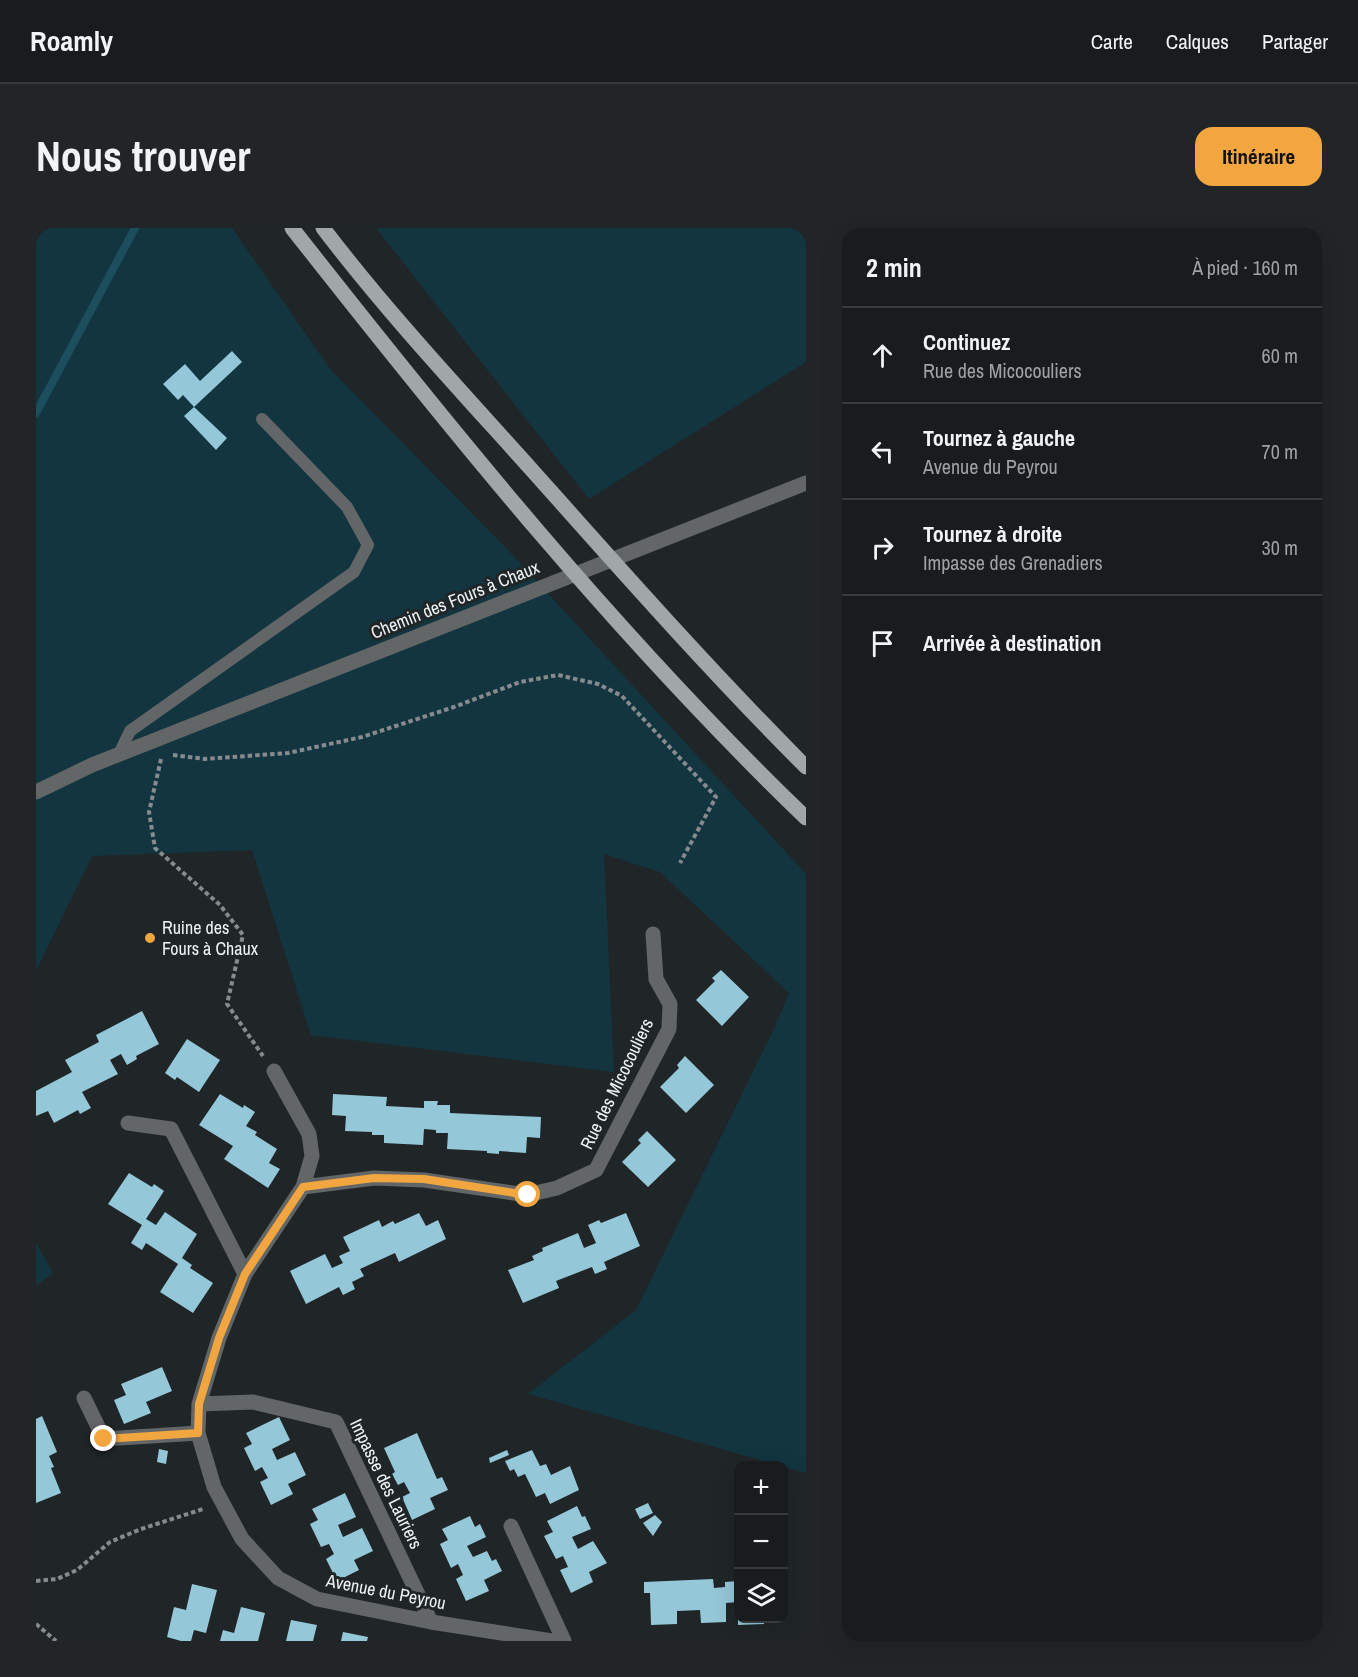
<!DOCTYPE html>
<html lang="fr">
<head>
<meta charset="utf-8">
<style>
	body { margin:0; font-family:"Archivo Narrow",sans-serif; background:#212527; color:#f1f3f6 }
	.controls { position:absolute; right:18px; bottom:18px; display:grid; overflow:hidden; border-radius:12px; box-shadow:0 6px 24px #0002 }
	.controls button { width:54px; height:54px; display:grid; place-items:center; padding:0; border:0; border-bottom:2px solid #363a3c; background:#181c1e; color:#f1f3f6; font:30px sans-serif }
	.stop { position:absolute; width:18px; height:18px; margin:-14px; border:4px solid #f1a640; border-radius:50%; background:#fff }
	.stop.end { background:#f1a640; border-color:#fff; box-shadow:0 2px 6px #0008 }
	.list { margin:0; padding:0; list-style:none }
	h2 { display:flex; justify-content:space-between; align-items:center; height:78px; margin:0; padding:0 24px; font-size:26px }
	h2 small { font-size:20px; font-weight:400; color:#9fa1a4 }
	.list li { display:grid; grid-template-columns:39px 1fr auto; gap:18px; align-items:center; box-sizing:border-box; height:96px; padding:0 24px; border-top:2px solid #363a3c }
	.list b { display:block; font-size:22px; white-space:nowrap }
	.list p { margin:0; font-size:20px; white-space:nowrap; color:#9fa1a4 }
	.list em { font-size:20px; font-style:normal; color:#9fa1a4 }
	.icon { flex:none; width:33px; height:33px; fill:none; stroke:currentColor; stroke-width:2; stroke-linecap:round; stroke-linejoin:round }
	.map { position:relative; flex:none; width:770px; height:1413px; overflow:hidden; border-radius:18px }
	header { display:flex; align-items:center; gap:36px; box-sizing:border-box; height:84px; padding:0 30px; background:#181c1e; border-bottom:2px solid #363a3c }
	header strong { font-size:28px }
	nav { display:flex; gap:33px; margin-inline-start:auto; font-size:21px }
	.intro { display:flex; align-items:center; justify-content:space-between; box-sizing:border-box; height:144px; padding:0 36px }
	h1 { margin:0; font-size:42px }
	.button { padding:15px 27px; border-radius:18px; background:#f1a640; color:#111; font-size:21px; font-weight:700 }
	main { display:flex; gap:36px; padding:0 36px }
	aside { flex:1; background:#181c1e; border-radius:18px; box-shadow:0 6px 24px #0002 }
	.map>svg:first-child { display:block }
	.green { fill:#123540 }
	.lines { fill:none; stroke-linecap:round; stroke-linejoin:round }
	.stream { stroke:#1c4e5d; stroke-width:8 }
	.building { fill:#94c7d8 }
	.path { stroke:#878b8d; stroke-width:4; stroke-dasharray:4.5 3; stroke-linecap:butt }
	.lane { stroke:#636667; stroke-width:12 }
	.street { stroke:#636667; stroke-width:15 }
	.primary { stroke:#a1a7a9; stroke-width:15 }
	.route { stroke:#f1a640; stroke-width:8 }
	.poi-dot { fill:#f1a640; stroke:#202628; stroke-width:2 }
	.labels { text-anchor:middle; stroke-width:6; stroke-linejoin:round; paint-order:stroke }
	.street-label { font-size:18px; fill:#eff2f4; stroke:#202628 }
	.poi-label { font-size:18px; fill:#eff2f4; stroke:#202628; text-anchor:start }
</style>
</head>
<body>
<header>
<strong>Roamly</strong>
<nav><a>Carte</a><a>Calques</a><a>Partager</a></nav>
</header>
<div class="intro"><h1>Nous trouver</h1><a class="button">Itinéraire</a></div>
<main>
<div class="map">
<svg width="770" height="1413" viewBox="0 0 770 1413">
	<rect width="100%" height="100%" fill="#202628"/>
	<path class="green" d="M0 0H196L294 141 472 322 770 646V1245L492 1166 600 1082 737 803 753 765 624 644 568 626 578 844 275 807 216 622 56 628 0 743Z
		M340 0H770V134L553 271Z
		M0 1015 17 1045 0 1058Z"/>
	<g class="lines">
		<path class="stream" d="M0 185 99 0"/>
	</g>
	<path class="building" d="M196 123 206 134 158 179 191 210 180 222 148 188 158 179 147 167 142 172 127 156 149 136 164 153Z
		M685 742 713 769 686 798 660 772 679 753 676 750Z
		M106 783 123 816 100 828 101 831 91 837 85 826 74 832 82 846 46 864 55 880 44 886 42 882 18 895 12 883 0 888V863L36 844 29 832 63 814 60 807Z
		M151 811 184 832 163 864 141 849 139 852 129 845Z
		M649 828 678 857 650 885 624 859 643 840 641 837Z
		M184 866 207 880 208 877 219 884 210 898 221 904 219 907 241 921 233 935 244 941 232 960 188 931 197 918 163 897Z
		M297 866 351 869 350 878 388 880V873H402L401 877H414V885L505 889 504 910 491 909 490 925 463 923V926L451 925V923L411 921 412 905H400V902L388 901 387 917 348 915V907H336V904L309 903 310 888 296 887Z
		M611 903 640 932 612 959 586 934 605 915 602 912Z
		M93 945 116 959 118 956 128 963 110 991 120 997 129 984 161 1006 146 1030 156 1037 154 1040 177 1055 157 1085 124 1064 142 1036 110 1015 106 1022 95 1015 106 997 72 976Z
		M383 985 390 998 402 992 410 1011 363 1034 359 1025 324 1041 328 1048 316 1054 319 1061 307 1067 303 1059 270 1076 254 1043 289 1026 296 1040 307 1035 303 1028 314 1023 307 1009 343 992 346 999 357 993 359 996Z
		M590 985 604 1018 568 1034 571 1041 559 1046 556 1039 520 1053 523 1060 487 1075 472 1042 498 1032 496 1028 507 1023 506 1020 542 1005 548 1020 560 1015 552 997 563 992 565 995Z
		M126 1139 136 1163 110 1174 115 1185 88 1196 78 1172 90 1167 85 1156Z
		M6 1188 21 1224 13 1228 18 1239 15 1240 25 1265 0 1275V1191Z
		M243 1189 254 1212 236 1221 241 1232 259 1224 270 1247 252 1256 257 1266 235 1277 224 1254 232 1250 226 1239 219 1243 208 1220 216 1216 210 1205Z
		M381 1205 401 1251 406 1249 412 1262 394 1270 399 1281 376 1292 366 1269 374 1265 368 1254 362 1257 356 1246 359 1244 348 1220Z
		M123 1221 132 1223 130 1236 121 1234Z
		M471 1222 473 1227 454 1235 453 1230Z
		M496 1222 504 1238 510 1236 515 1247 534 1238 543 1262 514 1276 509 1265 500 1269 489 1246 482 1249 478 1241 474 1243 469 1233Z
		M309 1265 320 1289 302 1297 307 1309 326 1300 337 1323 318 1332 323 1342 301 1353 290 1331 298 1326 293 1316 285 1319 274 1296 282 1292 276 1281Z
		M612 1275 617 1285 604 1291 599 1281Z
		M541 1278 546 1289 549 1288 555 1301 536 1309 542 1321 557 1313 571 1335 553 1344 557 1354 535 1365 524 1342 532 1339 527 1328 520 1331 508 1308 517 1304 511 1293Z
		M619 1287 626 1294 617 1308 607 1295Z
		M434 1288 439 1299 444 1296 450 1309 431 1318 437 1329 451 1323 456 1333 460 1331 466 1343 448 1352 453 1363 430 1373 420 1351 427 1347 422 1336 415 1340 404 1316 412 1312 406 1301Z
		M677 1351 678 1360 689 1359V1354L702 1353V1374L690 1375V1394L665 1395 664 1382 641 1383V1396L615 1397 614 1365H608V1354Z
		M156 1356 181 1362 170 1405 158 1402 155 1413H145L131 1409 138 1379 150 1382Z
		M205 1379 229 1385 222 1413H184L187 1402 198 1405Z
		M702 1390H728V1396L702 1397Z
		M255 1392 281 1397 277 1413H250Z
		M307 1404 332 1409 331 1413H305Z"/>
	<g class="lines">
		<path class="path" d="M137 527 169 531 252 525 326 509 418 479 484 454 522 447 562 456 586 468 680 569 644 635
			M125 531 113 584 119 620 184 677 207 707 191 776 227 828
			M0 1353 21 1351 41 1342 74 1314 105 1301 167 1281
			M0 1396 20 1413"/>
		<path class="lane" d="M83 526 94 503 318 344 332 317 311 279 226 191"/>
		<path class="street" d="M0 564 56 537 770 255
			M238 843 273 906 276 928 267 959 209 1046 183 1110 163 1176 162 1205 178 1259 206 1311 242 1350 281 1371 395 1394 516 1413
			M92 895 135 901 209 1046
			M267 959 338 950 388 952 491 967 521 960 560 942 633 801 634 776 620 751 617 706
			M48 1170 68 1211 162 1205
			M163 1176 217 1174 300 1194 395 1394
			M475 1298 528 1413"/>
		<path class="primary" d="M256 0C417 205 582 409 770 590
			M287 0C351 84 424 162 495 241 585 342 674 443 770 539"/>
	</g>
	<g class="lines">
		<path class="route" d="M68 1211 162 1205 163 1176 183 1110 209 1046 267 959 338 950 388 951 492 967"/>
	</g>
	<circle class="poi-dot" cx="114" cy="710" r="6"/>
	<g class="labels">
		<g class="street-label">
			<text transform="translate(419 372) rotate(-22)" y="6">Chemin des Fours à Chaux</text>
			<text transform="translate(581 856) rotate(-64)" y="6">Rue des Micocouliers</text>
			<text transform="translate(350 1256) rotate(64)" y="6">Impasse des Lauriers</text>
			<text transform="translate(350 1364) rotate(11)" y="6">Avenue du Peyrou</text>
		</g>
		<g class="poi-label">
			<text x="126" y="706">Ruine des<tspan x="126" dy="21">Fours à Chaux</tspan></text>
		</g>
	</g>
</svg>
<div class="controls">
<button>+</button>
<button>−</button>
<button><svg class="icon" aria-label="layers" viewBox="0 0 24 24"><path d="M12 4l9 5-9 5-9-5zM3 14l9 5 9-5"/></svg></button>
</div>
<div class="stop" style="left:492px;top:967px"></div>
<div class="stop end" style="left:68px;top:1211px"></div>
</div>
<aside>
<h2>2 min<small>À pied · 160 m</small></h2>
<ul class="list">
<li><svg class="icon" aria-label="ahead" viewBox="0 0 24 24"><path d="M12 20V5M6 11l6-6 6 6"/></svg><div><b>Continuez</b><p>Rue des Micocouliers</p></div><em>60 m</em></li>
<li><svg class="icon" aria-label="left" viewBox="0 0 24 24"><path d="M17 20v-9H6M10 6l-5 5 5 5"/></svg><div><b>Tournez à gauche</b><p>Avenue du Peyrou</p></div><em>70 m</em></li>
<li><svg class="icon" aria-label="right" viewBox="0 0 24 24"><path d="M7 20v-9h11M14 6l5 5-5 5"/></svg><div><b>Tournez à droite</b><p>Impasse des Grenadiers</p></div><em>30 m</em></li>
<li><svg class="icon" aria-label="arrive" viewBox="0 0 24 24"><path d="M6 21V4h12l-3 4 3 4H6"/></svg><div><b>Arrivée à destination</b></div></li>
</ul>
</aside>
</main>
</body>
</html>
